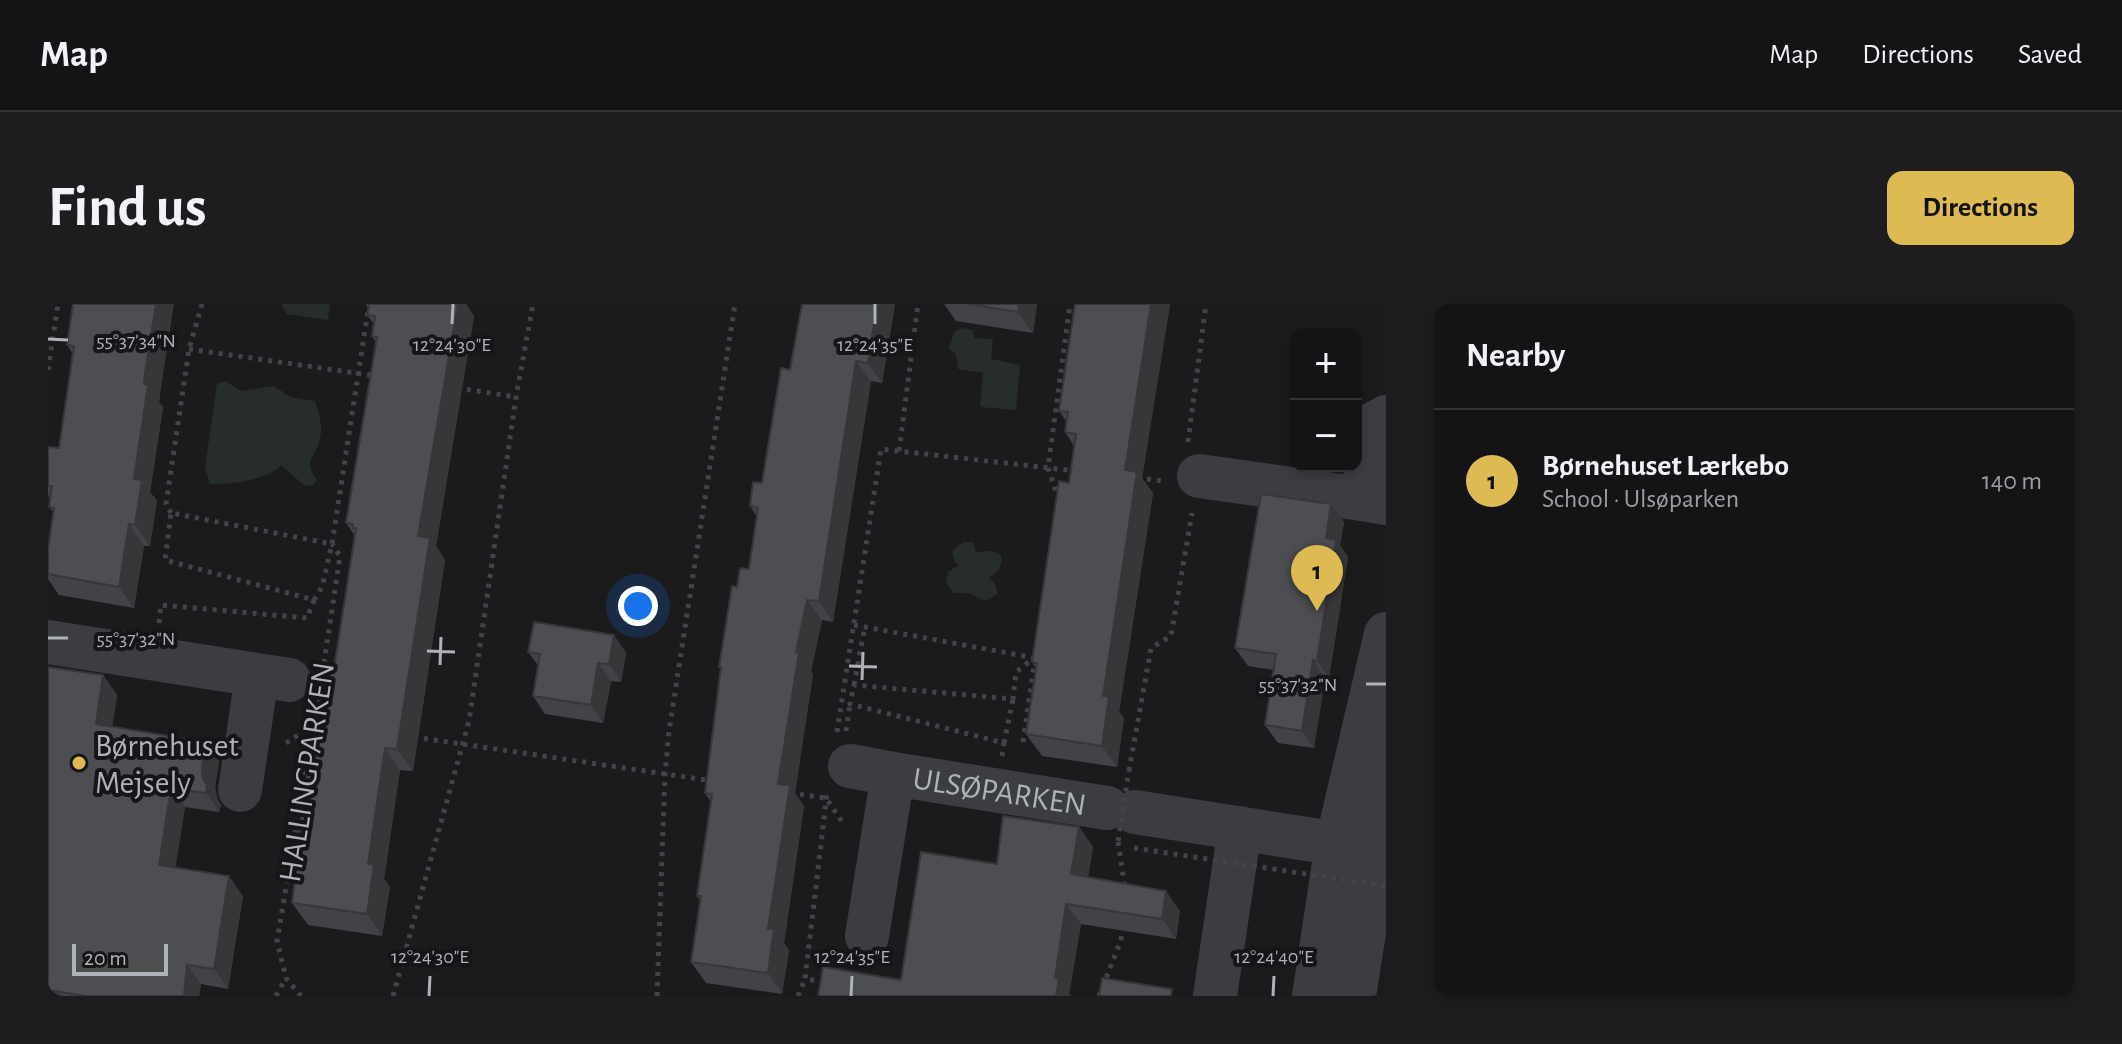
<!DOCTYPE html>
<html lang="en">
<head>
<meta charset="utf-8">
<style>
	body { margin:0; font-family:"Alegreya Sans",sans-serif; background:#1d1d1f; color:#f1f3f6 }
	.controls { position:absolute; right:24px; top:24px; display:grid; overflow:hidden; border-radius:16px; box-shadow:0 4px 12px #0003 }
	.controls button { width:72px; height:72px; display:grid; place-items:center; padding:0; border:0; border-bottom:2px solid #333335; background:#141416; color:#f1f3f6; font:40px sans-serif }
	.scale { position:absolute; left:24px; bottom:20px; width:96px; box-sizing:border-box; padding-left:8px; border:4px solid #afb2bb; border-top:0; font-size:22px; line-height:28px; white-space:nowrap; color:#afb2bb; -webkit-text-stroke:6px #161618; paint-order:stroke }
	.you { position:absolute; left:590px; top:302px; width:28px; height:28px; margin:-20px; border:6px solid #fff; border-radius:50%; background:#1a73e8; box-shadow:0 0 0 12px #1a73e833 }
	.badge { display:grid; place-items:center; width:52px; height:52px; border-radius:50%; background:#ddbb52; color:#111; font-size:26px; font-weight:700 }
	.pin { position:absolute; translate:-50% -66px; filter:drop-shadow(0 2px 4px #0008) }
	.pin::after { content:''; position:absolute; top:42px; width:28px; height:24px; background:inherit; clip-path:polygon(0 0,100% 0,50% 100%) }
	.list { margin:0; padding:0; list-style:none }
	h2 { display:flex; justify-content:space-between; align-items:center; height:104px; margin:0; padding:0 32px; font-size:34px }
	h2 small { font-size:26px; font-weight:400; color:#9d9ea1 }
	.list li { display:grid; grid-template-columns:52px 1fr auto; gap:24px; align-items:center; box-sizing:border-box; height:144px; padding:0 32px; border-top:2px solid #333335 }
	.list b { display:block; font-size:30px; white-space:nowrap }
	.list p { margin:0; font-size:26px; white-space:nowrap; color:#9d9ea1 }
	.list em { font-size:26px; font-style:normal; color:#9d9ea1 }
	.map { position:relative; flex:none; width:1338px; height:692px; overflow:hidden; border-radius:16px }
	header { display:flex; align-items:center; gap:48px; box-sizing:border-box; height:112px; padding:0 40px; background:#141416; border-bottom:2px solid #333335 }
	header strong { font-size:38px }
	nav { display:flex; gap:44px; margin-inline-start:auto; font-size:28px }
	.intro { display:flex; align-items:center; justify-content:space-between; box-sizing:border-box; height:192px; padding:0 48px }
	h1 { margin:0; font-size:56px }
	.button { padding:20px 36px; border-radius:16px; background:#ddbb52; color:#111; font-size:28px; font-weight:700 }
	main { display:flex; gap:48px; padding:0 48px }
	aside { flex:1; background:#141416; border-radius:16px; box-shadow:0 4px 12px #0003 }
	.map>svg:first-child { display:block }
	.green { fill:#272e29 }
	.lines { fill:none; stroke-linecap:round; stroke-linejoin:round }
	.path { stroke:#424448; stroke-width:5; stroke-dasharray:4 6; stroke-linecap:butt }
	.minor { stroke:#3c3d41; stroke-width:44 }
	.path-bridge { stroke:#424448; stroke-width:5; stroke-dasharray:4 6; stroke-linecap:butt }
	.wall { fill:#424347 }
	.shaded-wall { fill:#363739 }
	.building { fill:#4d4e52; stroke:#363739; stroke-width:2 }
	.ticks { fill:none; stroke:#afb2bb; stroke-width:3 }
	.poi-dot { fill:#ddbb52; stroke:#161618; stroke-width:3 }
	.labels { text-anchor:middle; stroke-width:8; stroke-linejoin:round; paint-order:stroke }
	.poi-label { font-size:32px; fill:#afb2bb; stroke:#161618; text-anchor:start }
	.street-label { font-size:32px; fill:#afb2bb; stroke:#161618 }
	.ticks-label { font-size:20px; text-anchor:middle; fill:#afb2bb; stroke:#161618; stroke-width:8; stroke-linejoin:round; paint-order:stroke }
</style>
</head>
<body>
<header>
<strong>Map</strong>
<nav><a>Map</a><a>Directions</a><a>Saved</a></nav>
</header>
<div class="intro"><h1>Find us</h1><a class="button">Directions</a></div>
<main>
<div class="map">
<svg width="1338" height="692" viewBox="0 0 1338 692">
	<rect width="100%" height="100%" fill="#1b1b1d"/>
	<path class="green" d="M233 0H282L280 16 239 10Z
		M914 24 925 26 926 34 945 35 943 55 972 61 968 106 932 103 935 69 910 65 908 50 901 45 906 28Z
		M177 77 193 87 226 82 242 93 267 97C271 108 275 123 272 135 267 155 254 156 269 176L264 182 256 181 233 161C222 175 180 181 162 180L157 163 169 80Z
		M915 238H925L928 248 945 247 953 251C954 262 952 268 941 273L947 280 950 290 937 297 921 289H906L898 279 900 268 911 261 907 258 904 247Z"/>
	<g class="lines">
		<path class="path" d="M141 45 328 72
			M0 66 10 0
			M409 84 468 93
			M1140 138 1158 0
			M851 147 870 0
			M1089 174 1115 177
			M0 193V194
			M1011 196 1000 164 1022 0
			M123 209 118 200 141 45 154 0
			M266 296 274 283 284 240
			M111 319 113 301 259 314 266 296 117 256 123 209 284 240 321 0
			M806 321 987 354V352
			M276 359 292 252 284 240
			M806 381 817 322
			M798 427 802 400
			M789 428 833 145 1028 167
			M366 433 665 477
			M975 438 987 355
			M238 439 255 428 258 407
			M956 439 965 395
			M954 452 956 439 802 400 806 381 965 395 968 368 986 354
			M1081 467 1103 344 1123 332 1144 209
			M742 489 778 494 797 522
			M1070 538 1077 584
			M776 678 757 675 779 489
			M228 692 238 674
			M253 692 238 674 229 637 265 424
			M345 692 421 417 468 93 485 0
			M609 692 617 470 621 427 687 0
			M750 692 757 675
			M1051 692 1073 636 1075 621"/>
		<g class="minor">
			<path d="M1338 113 1325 120 1314 195 1338 199"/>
			<path d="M1151 172 1314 195"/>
			<path d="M0 338 241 376"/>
			<path d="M802 462 845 470"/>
			<path d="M192 486 209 372"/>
			<path d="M1087 508 1316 544"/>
			<path id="s1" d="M819 632 845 470 1059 504"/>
			<path d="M1167 692 1192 524"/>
			<path d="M1266 692 1289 539 1338 330"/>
			<path d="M1306 692 1329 546 1337 428"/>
		</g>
		<path class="path-bridge" d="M1070 537 1081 467
			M1086 544 1338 582"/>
	</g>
	<path class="wall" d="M25 0 112 91 111 98 115 103 102 188 109 197 102 242H96L86 304 11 291 0 275V245L6 209 1 203 3 194 0 191V143L11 144 25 50 19 41Z
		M321 0H418L426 12 388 242 397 256 365 467 352 466 336 575 342 583 334 632 260 621 244 599 253 531 251 528 286 364 307 232 298 219 328 39 324 32 326 20 319 11Z
		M754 0H847L834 79 823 77 785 318 774 316 763 367 765 370 747 489 756 502 736 639 741 646 734 690 658 679 643 658 652 596 649 592 663 498 657 489 673 365 671 363 689 283 701 265 709 213 702 202 714 179 742 66Z
		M896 0H989L985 29 908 17Z
		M1027 0H1122L1094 174 1105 189 1071 408 1076 414 1069 463 994 452 978 430 988 364 984 358 1021 179 1026 142 1017 128 1018 117 1011 107Z
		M1283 200 1296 218 1292 241 1300 253 1281 374H1277L1266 444 1230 439 1217 421 1226 366 1200 362 1187 344Z
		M566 331 578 349 573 378 563 377 555 419 497 410 485 392 490 361 480 348Z
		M0 363 55 371 69 391 64 423 157 438 171 457 167 483 169 494 173 501 171 508 137 503 127 564 195 592 180 685 153 680 151 692H0Z
		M1031 523 1045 543 1040 573 1132 607 1128 635 1033 620 1021 690 1023 692H770L853 676 949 560Z"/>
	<path class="shaded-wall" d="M108 0H126L112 91 111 98 115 103 102 188 109 197 102 242 87 221 86 175 96 80Z
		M405 0H418L426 12 388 242 397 256 365 467 349 445 370 232Z
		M829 0H847L834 79 820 59Z
		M971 0H989L985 29 970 8Z
		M1103 0H1122L1094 174 1105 189 1071 408 1076 414 1069 463 1054 442 1055 392 1077 166Z
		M808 57 823 77 785 318 771 297Z
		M1283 200 1296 218 1292 241 1300 253 1281 374 1269 357 1278 234Z
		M81 220 96 242 86 304 71 283Z
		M759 296 774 316 763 367 765 370 747 489 756 502 736 639 741 646 734 690 720 669V625L730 480 748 348Z
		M566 331 578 349 573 378 561 360Z
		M1265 356 1277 374 1266 444 1254 427Z
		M550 359 563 377 555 419 543 401Z
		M55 371 69 391 62 440 48 420Z
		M157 438 171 457 167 483 169 494 173 501 171 508 158 489 155 475 154 464Z
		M337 444 352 466 336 575 342 583 334 632 319 610 320 560Z
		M123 484 137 503 125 580 111 561Z
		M1031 523 1045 543 1037 590 1023 570Z
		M181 572 195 592 180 685 166 665Z
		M1118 587 1132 607 1128 635 1114 615Z
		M1018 600 1033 620 1021 690 1023 692H1008L1007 674Z
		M139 661 153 680 151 692H136Z"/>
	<path class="building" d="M25 0H108L97 69 96 80 100 81 86 175 94 176 87 221 81 220 71 283 0 270V245L6 204 1 203 4 182H0V143L11 144 26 42 19 41Z
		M321 0H410L370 232 382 234 349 445 337 444 320 560 326 561 319 610 244 599 253 528H251L268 407 276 362 286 364 308 224H305V220L298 219 329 33 324 32 327 12 319 11Z
		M754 0H829L820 59 808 57 771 297 759 296 748 348 751 349 730 480 742 481 720 625H726L720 669 643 658 653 592H649L664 490 657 489 673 363H671L684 282 689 283 692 264 701 265 710 204 702 202 705 178 714 179 733 64 742 66Z
		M920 0H971L970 8Z
		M1027 0H1103L1077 166 1089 168 1055 392 1061 393 1054 442 978 430 989 359 984 358 1011 177 1021 179 1028 130 1017 128 1020 108 1011 107Z
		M1213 190 1283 200 1278 234 1288 236 1269 357 1265 356 1254 427 1217 421 1228 350 1187 344Z
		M486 318 566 331 561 360 550 359 543 401 485 392 492 350 480 348Z
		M0 363 55 371 48 420 157 438 154 464 155 475 159 481 158 489 123 484 111 561 181 572 166 665 139 661 136 692H38L0 686Z
		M955 512 1031 523 1023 570 1118 587 1114 615 1018 600 1007 674 1011 675 1008 692H770L775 663 853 676 873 548 949 560Z
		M1054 674 1124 685 1123 692H1051Z"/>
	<path class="ticks" d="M404 20 405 0M827 20V0M0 35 20 36M0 334H20M379 347 407 348M392 361 393 333M801 362 829 363M814 376 815 348M1318 380H1338M381 692 382 672M803 692 804 672M1225 692 1226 672"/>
	<circle class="poi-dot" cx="31" cy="459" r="8"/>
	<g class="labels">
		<g class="poi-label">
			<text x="47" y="452">Børnehuset<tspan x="47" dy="37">Mejsely</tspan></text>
		</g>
		<g class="street-label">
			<text transform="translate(258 468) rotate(-81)" y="11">HALLINGPARKEN</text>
			<text dy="11" stroke="none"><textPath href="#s1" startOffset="272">ULSØPARKEN</textPath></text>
		</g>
	</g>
	<g class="ticks-label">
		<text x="88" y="43">55°37'34"N</text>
		<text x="404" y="47">12°24'30"E</text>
		<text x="827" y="47">12°24'35"E</text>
		<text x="88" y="341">55°37'32"N</text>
		<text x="1250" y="387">55°37'32"N</text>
		<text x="382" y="659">12°24'30"E</text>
		<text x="804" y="659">12°24'35"E</text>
		<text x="1226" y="659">12°24'40"E</text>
	</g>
</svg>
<div class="controls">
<button>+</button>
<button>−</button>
</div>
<div class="scale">20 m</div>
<div class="you"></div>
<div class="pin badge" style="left:1269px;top:307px">1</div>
</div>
<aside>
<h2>Nearby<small></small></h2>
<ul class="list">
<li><span class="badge">1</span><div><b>Børnehuset Lærkebo</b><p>School · Ulsøparken</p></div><em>140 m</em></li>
</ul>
</aside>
</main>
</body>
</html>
